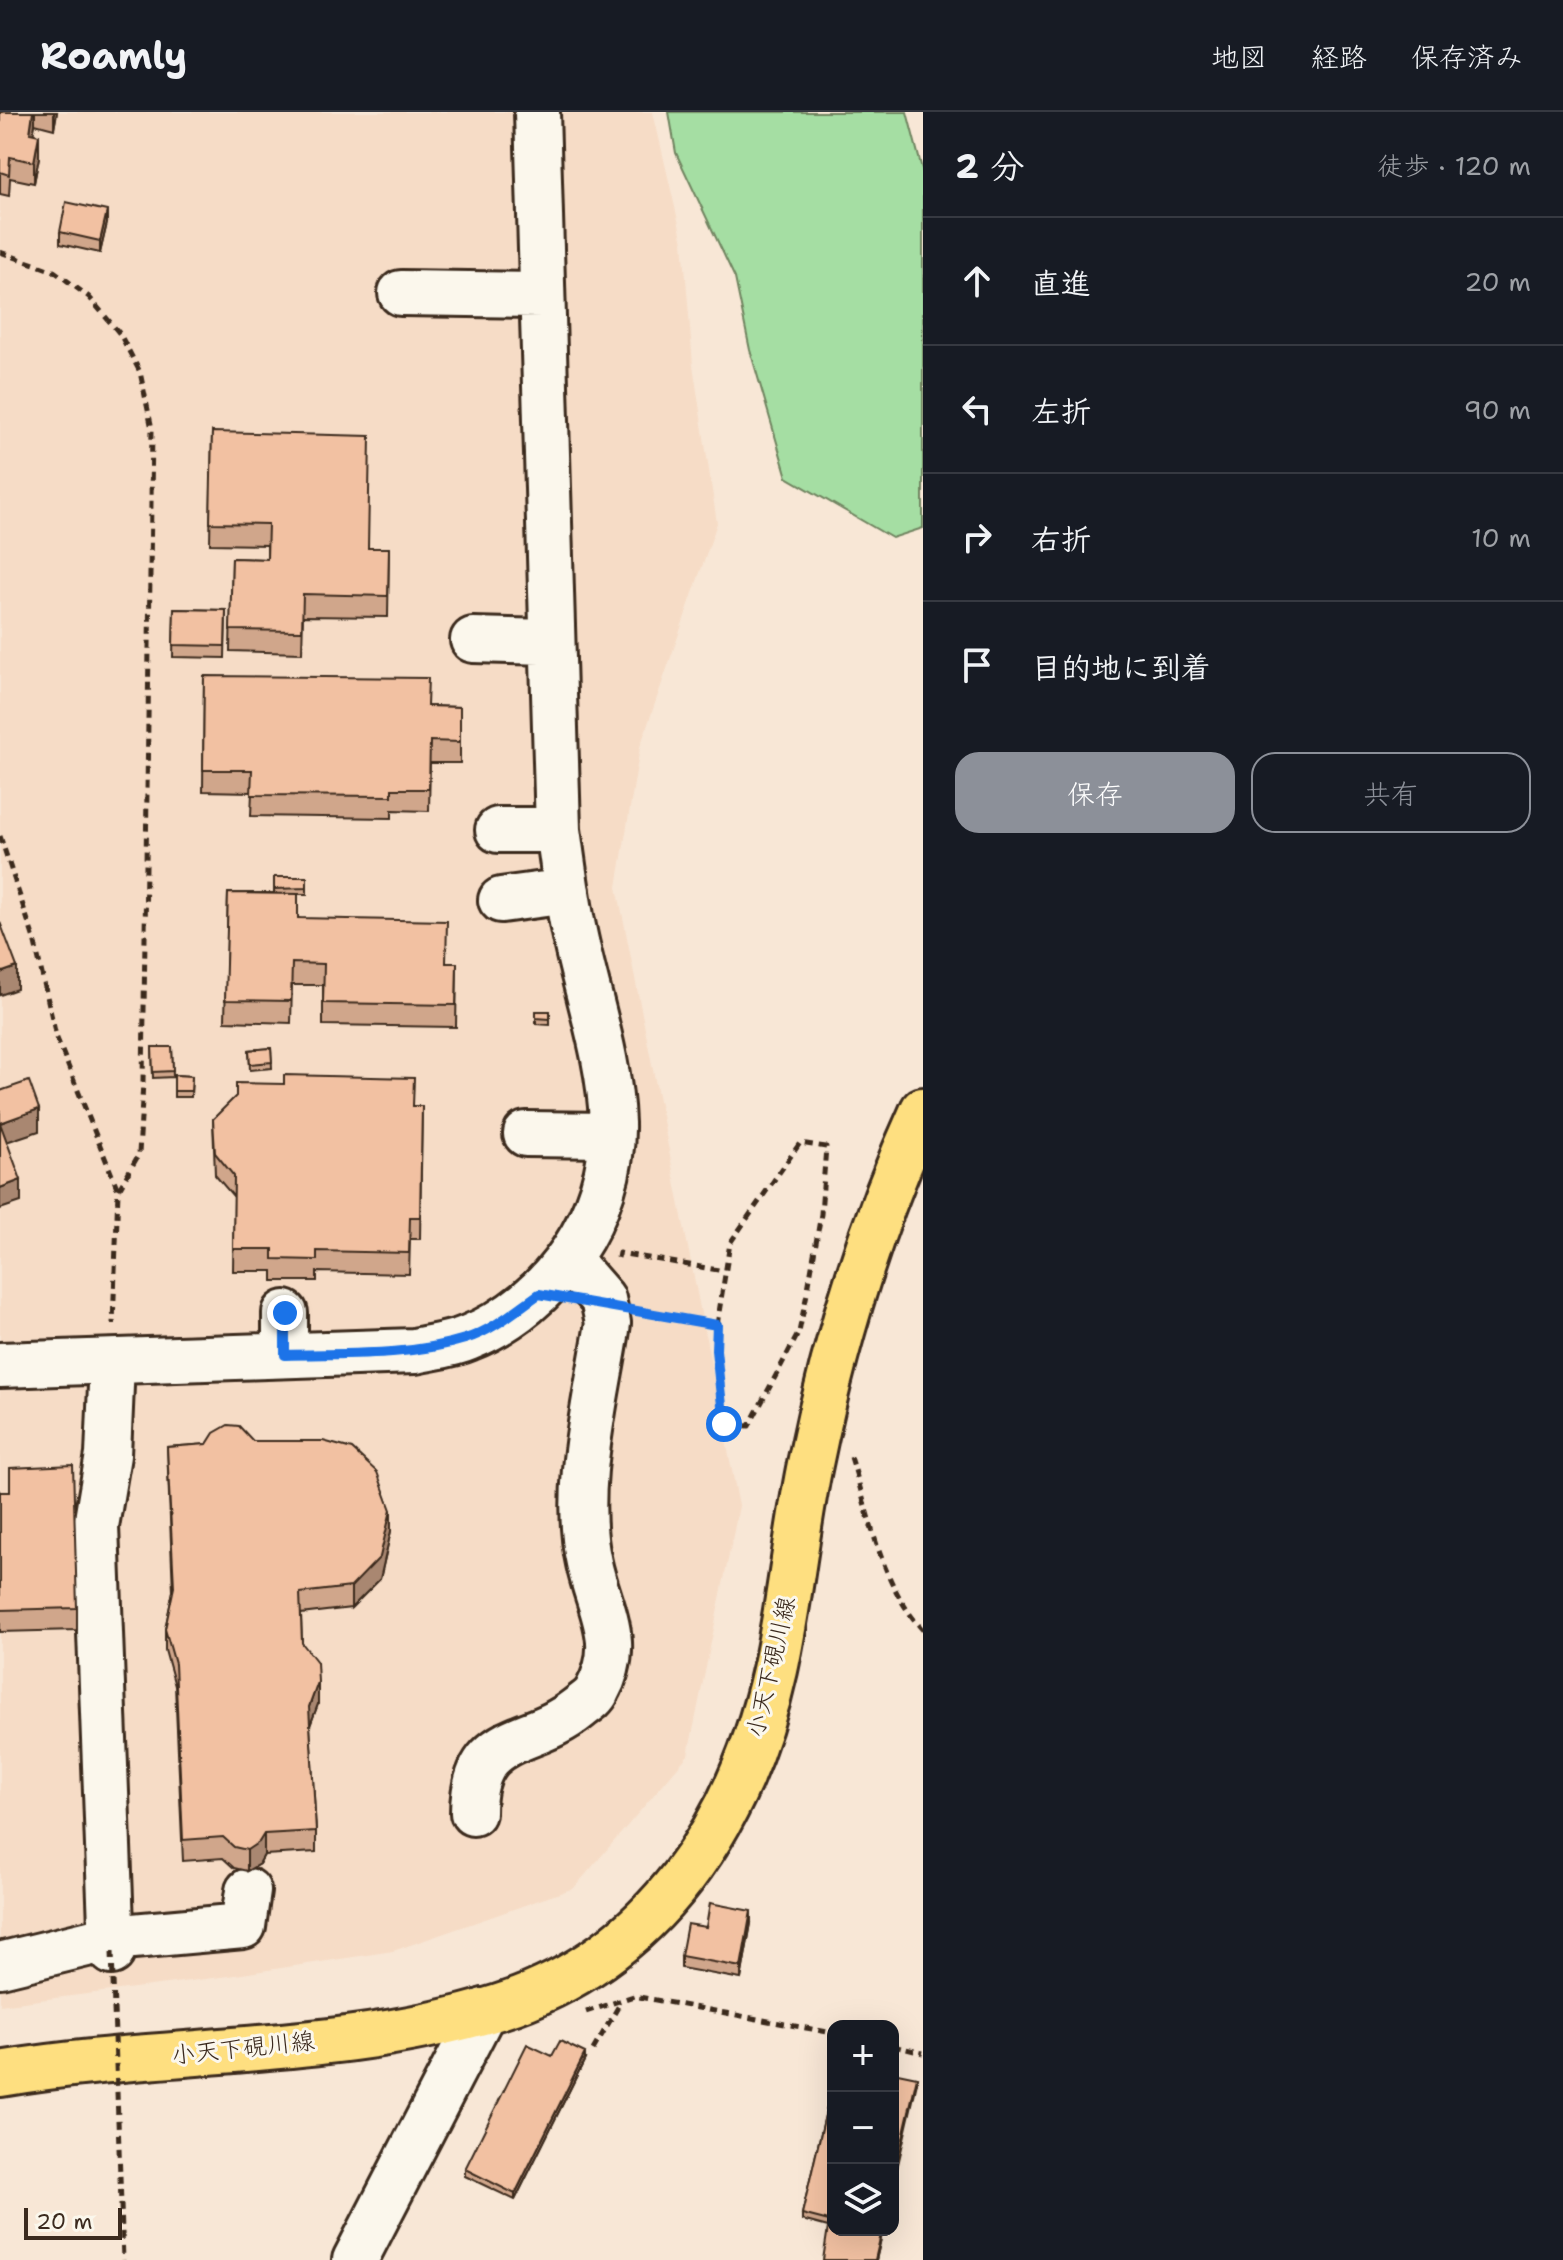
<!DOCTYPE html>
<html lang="ja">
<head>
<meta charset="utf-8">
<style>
	body { margin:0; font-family:"Shantell Sans","Klee One",sans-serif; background:#20242c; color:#f1f3f6 }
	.controls { position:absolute; right:24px; bottom:24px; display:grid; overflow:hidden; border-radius:16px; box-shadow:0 8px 32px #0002 }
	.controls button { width:72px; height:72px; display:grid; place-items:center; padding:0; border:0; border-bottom:2px solid #363941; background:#171b24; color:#f1f3f6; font:40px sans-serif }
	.scale { position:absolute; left:24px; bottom:20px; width:98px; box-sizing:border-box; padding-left:8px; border:4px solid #3b2a1e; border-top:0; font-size:22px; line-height:28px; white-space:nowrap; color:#3b2a1e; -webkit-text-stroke:6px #fbf7ec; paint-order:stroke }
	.stop { position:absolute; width:24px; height:24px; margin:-18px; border:6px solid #1a73e8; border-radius:50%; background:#fff }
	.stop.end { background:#1a73e8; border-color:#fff; box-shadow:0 2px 8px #0008 }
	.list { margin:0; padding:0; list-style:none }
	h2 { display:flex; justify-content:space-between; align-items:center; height:104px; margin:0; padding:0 32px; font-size:34px }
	h2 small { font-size:26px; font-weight:400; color:#9ea1a6 }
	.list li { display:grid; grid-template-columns:52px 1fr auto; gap:24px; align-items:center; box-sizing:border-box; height:128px; padding:0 32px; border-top:2px solid #363941 }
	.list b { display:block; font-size:30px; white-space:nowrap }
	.list em { font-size:26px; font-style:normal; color:#9ea1a6 }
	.actions { display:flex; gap:16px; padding:24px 32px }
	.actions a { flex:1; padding:18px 0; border:2px solid #8c9099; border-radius:24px; text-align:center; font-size:28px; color:#8c9099 }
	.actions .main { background:#8c9099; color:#fff }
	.icon { flex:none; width:44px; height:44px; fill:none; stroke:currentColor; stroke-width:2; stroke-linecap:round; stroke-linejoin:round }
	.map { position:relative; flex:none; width:923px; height:2148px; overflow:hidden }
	header { display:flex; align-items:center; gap:48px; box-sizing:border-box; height:112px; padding:0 40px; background:#171b24; border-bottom:2px solid #363941 }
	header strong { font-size:38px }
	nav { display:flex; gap:44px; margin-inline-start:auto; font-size:28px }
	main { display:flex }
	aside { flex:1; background:#171b24 }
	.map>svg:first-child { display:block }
	.built { fill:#f6dcc6 }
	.green { fill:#a5dea3; stroke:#708460; stroke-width:2 }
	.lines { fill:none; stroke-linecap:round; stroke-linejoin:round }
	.minor-casing { stroke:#3b2a1e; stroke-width:50 }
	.major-casing { stroke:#3b2a1e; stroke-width:50 }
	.path { stroke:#3b2a1e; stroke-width:5; stroke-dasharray:8 6; stroke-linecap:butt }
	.minor { stroke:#fbf7ec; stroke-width:44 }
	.major { stroke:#fedf80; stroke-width:44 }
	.path-bridge { stroke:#3b2a1e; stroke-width:5; stroke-dasharray:8 6; stroke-linecap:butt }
	.wall { fill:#d0a68b; stroke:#3b2a1e; stroke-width:2 }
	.shaded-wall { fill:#a98771; stroke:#3b2a1e; stroke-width:2 }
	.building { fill:#f2c1a2; stroke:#3b2a1e; stroke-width:2 }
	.route { stroke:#1a73e8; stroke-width:10 }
	.labels { text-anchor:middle; stroke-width:6; stroke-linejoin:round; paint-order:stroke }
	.street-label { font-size:24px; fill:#3b2a1e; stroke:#fbf7ec }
</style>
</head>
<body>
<header>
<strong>Roamly</strong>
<nav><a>地図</a><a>経路</a><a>保存済み</a></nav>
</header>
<main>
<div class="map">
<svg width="923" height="2148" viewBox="0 0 923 2148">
	<rect width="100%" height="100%" fill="#f8e7d6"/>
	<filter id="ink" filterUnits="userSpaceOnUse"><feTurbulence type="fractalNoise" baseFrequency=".0125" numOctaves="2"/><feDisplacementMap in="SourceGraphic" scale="16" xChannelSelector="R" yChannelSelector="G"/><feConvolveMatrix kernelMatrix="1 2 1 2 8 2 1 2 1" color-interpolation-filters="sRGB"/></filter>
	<g filter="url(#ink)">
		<path class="built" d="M0 0H653L683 130 693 253 717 411 640 635 617 775 739 1394 688 1643 574 1776 393 1839 229 1864 0 1893Z"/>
		<path class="green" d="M669 0H907L923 61V416L892 426 787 365 750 238 735 166 676 41Z"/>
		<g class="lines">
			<g class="minor-casing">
				<path id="minor" d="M401 181 542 183
					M473 528 551 530
					M498 718H558
					M501 788 567 779
					M526 1022 610 1023
					M285 1243V1201
					M112 1250 108 1343 96 1414 112 1840
					M0 1253 415 1239C432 1235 452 1233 468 1226 552 1193 614 1102 612 1011 610 947 587 883 574 820 567 787 563 752 558 718L537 0
					M473 1701C473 1617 531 1636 579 1596 585 1591 594 1586 597 1579 624 1530 599 1498 589 1451 572 1376 597 1286 608 1211L603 1187 568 1147
					M0 1853 111 1826 243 1814 248 1779
					M355 2148 484 1899"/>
			</g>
			<g class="major-casing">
				<path id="major" d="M0 1962C164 1934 340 1945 499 1895 654 1846 741 1711 775 1558 790 1490 796 1420 810 1352 835 1229 871 1111 923 998"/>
			</g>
			<path class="path" d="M0 140 54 159 89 185 120 222 140 260 152 317 143 970 139 1042 118 1079 113 1212
				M0 724 34 827 56 924 118 1078
				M618 1146 619 1141 724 1159
				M643 1200 717 1213 716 1238 724 1312 749 1314 799 1220 808 1177
				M717 1213 730 1131 800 1031 826 1035 821 1102 808 1177
				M851 1345C869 1402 881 1473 923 1518
				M586 1900 634 1884 833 1921
				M893 1934 923 1941
				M593 1938 621 1890"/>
			<use href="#minor" class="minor"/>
			<use href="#major" class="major"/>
			<path class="path-bridge" d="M112 1840 123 2148"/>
		</g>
		<path class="wall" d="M0 0H57L54 17 35 12 33 22 39 45 34 71 10 66 9 84 0 82Z
			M107 111 100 141 60 132V120Z
			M212 320 368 436H389L388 505 303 504 302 541 230 539 232 446 267 447V433L210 432Z
			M174 497 226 498 225 546 173 545Z
			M204 564 428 594 460 595V651H430L429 699 392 698V706L251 704 252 680 203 679Z
			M274 765H307V782H298V806L447 851H457L456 915 323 913V873H292L291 911 225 909 228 781H274Z
			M536 899H550V913L536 912Z
			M152 935H172L173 965 153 966Z
			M271 936 272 956 250 958 249 938Z
			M174 963 192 964 191 985H174Z
			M284 972 413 994H422L420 1127H410L409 1162 317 1160V1169H273V1159H233L234 1085 215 1063 213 1007Z
			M253 1329 391 1419 380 1467 351 1496 301 1502 302 1531 318 1592 310 1614 316 1719V1740L264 1743 259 1752 247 1759 234 1756 223 1746 183 1749 175 1574 165 1538V1517L173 1479 167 1335Z
			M0 1380 77 1496V1518L0 1520Z
			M751 1811 741 1867 681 1856V1844L706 1815Z
			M552 1944 585 1947 515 2088 465 2064V2057Z
			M833 1969V2118H883L876 2148 828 2115 802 2108V2102Z"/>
		<path class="shaded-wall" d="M33 0H35V12L30 42V21Z
			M54 0H57L54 17Z
			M39 23V45L34 71V50Z
			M107 99V111L100 141V129Z
			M17 855V877L0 883V861Z
			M39 997V1019L0 1032V1011Z
			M21 1068V1090L0 1097V1076Z
			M391 1398V1419L380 1467 351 1496V1475Z
			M318 1570V1592L309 1616V1595Z
			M264 1722V1743L259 1752 247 1759V1738Z
			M751 1799V1811L741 1867V1855Z
			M585 1941V1947L515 2088V2082Z
			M917 1965V1971L893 2074V2068Z
			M882 2118H883L876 2148H875Z"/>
		<path class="building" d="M0 0H33L30 21 39 23 34 50 10 45 9 63 0 60Z
			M66 90 107 99 100 129 60 120Z
			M212 320 370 324 368 436H389L388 484 303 482 302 519 230 518 232 446 267 447 268 412 210 411Z
			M174 497 226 498 225 534 173 533Z
			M204 564 428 566 427 594 460 595V630L430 629 429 677H392V684L251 683 252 658H203Z
			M274 765H307V776L274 777Z
			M228 781 298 782V806L447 809 446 851H457L456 893 323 891 324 852 292 851 291 889 225 888Z
			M0 810 17 855 0 861Z
			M536 899H550V907L536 906Z
			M152 935H172L173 959 153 960Z
			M271 936 272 950 250 952 249 938Z
			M174 963 192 964 191 979H174Z
			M284 963 414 966 413 994H422L420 1105H410L409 1141 317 1139V1148L273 1147V1137H233L234 1064 215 1041 213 1007 236 984V971L284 972Z
			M29 969 39 997 0 1011 21 1068 0 1076V979Z
			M228 1313 239 1314 253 1329H323L352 1337 377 1360 391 1398 380 1445 351 1475 300 1481 302 1531 317 1550 318 1570 309 1595 316 1719 264 1722 259 1730 247 1738 234 1735 223 1725 183 1728 175 1552 165 1517 174 1475 167 1335 207 1332 214 1321Z
			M73 1353 77 1496 0 1498V1380H10V1356Z
			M710 1791 751 1799 741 1855 681 1844 687 1812 706 1815Z
			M560 1929 585 1941 515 2082 465 2057 527 1932 552 1944Z
			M893 1960 917 1965 893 2068Z
			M833 1969V2118H882L875 2148H823L829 2109 802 2102Z"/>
	</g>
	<g class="lines" filter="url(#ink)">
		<path class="route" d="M285 1201V1243C344 1241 407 1245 465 1227 492 1219 516 1198 539 1182L717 1213 716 1238 724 1312"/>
	</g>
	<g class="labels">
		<g class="street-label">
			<text transform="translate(771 1555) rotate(-77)" y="8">小天下硯川線</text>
			<text transform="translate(243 1936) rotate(-6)" y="8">小天下硯川線</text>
		</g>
	</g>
</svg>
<div class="controls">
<button>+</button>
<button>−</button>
<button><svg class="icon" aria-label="layers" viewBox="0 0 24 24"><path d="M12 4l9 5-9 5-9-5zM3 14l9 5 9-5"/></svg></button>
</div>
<div class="scale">20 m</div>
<div class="stop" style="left:724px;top:1312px"></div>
<div class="stop end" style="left:285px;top:1201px"></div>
</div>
<aside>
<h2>2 分<small>徒歩 · 120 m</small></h2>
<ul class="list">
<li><svg class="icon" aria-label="ahead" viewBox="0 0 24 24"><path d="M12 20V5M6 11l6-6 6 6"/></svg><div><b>直進</b></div><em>20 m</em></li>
<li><svg class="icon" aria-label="left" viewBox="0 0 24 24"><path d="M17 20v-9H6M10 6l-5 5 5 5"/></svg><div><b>左折</b></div><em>90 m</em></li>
<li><svg class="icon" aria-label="right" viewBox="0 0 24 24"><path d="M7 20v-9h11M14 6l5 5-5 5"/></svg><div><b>右折</b></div><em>10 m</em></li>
<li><svg class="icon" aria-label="arrive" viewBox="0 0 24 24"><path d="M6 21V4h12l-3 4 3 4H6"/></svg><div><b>目的地に到着</b></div></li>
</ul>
<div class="actions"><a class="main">保存</a><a>共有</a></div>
</aside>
</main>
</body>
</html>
